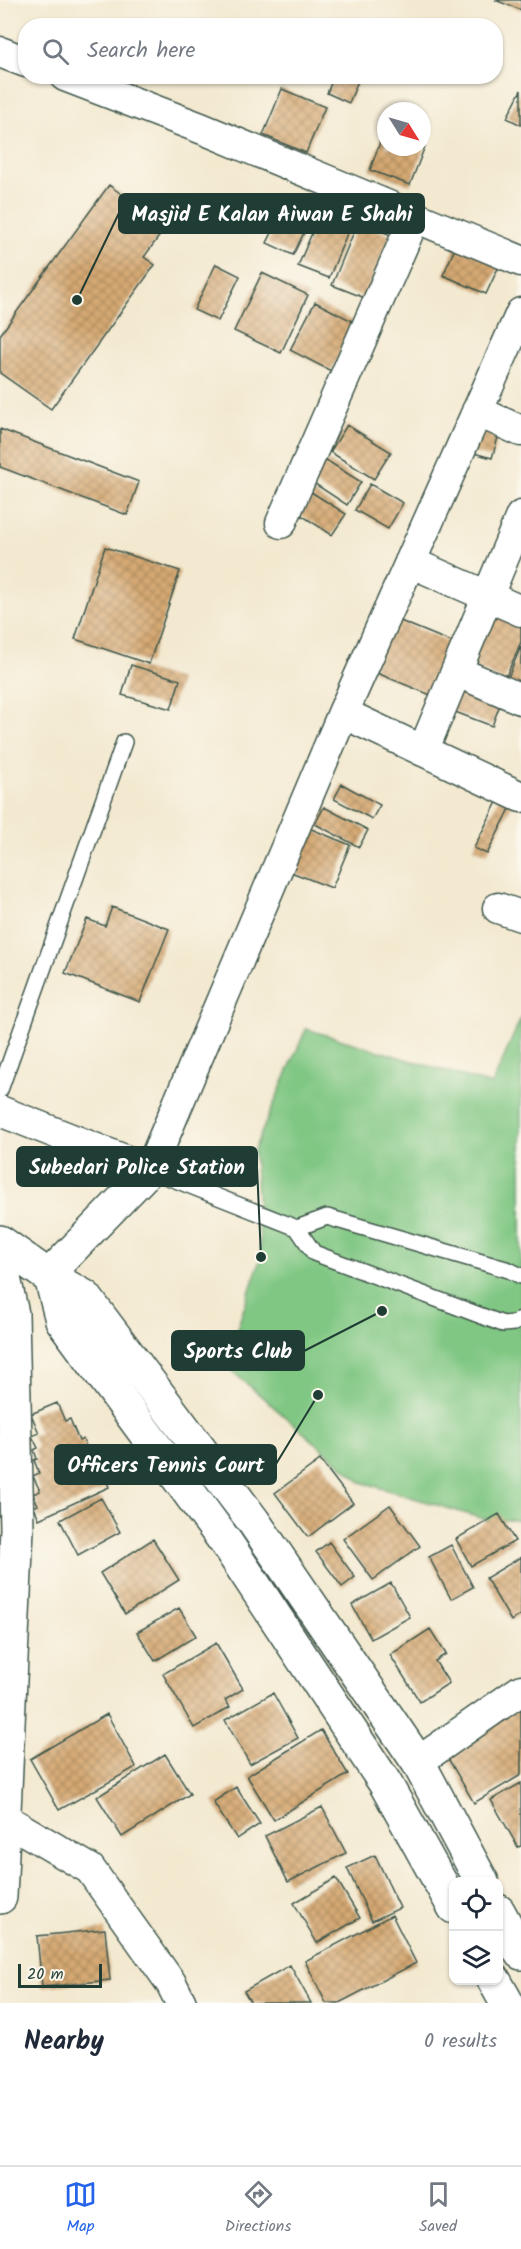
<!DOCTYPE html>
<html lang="en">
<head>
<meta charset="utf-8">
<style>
	body { margin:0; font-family:Kalam,sans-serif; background:#f2f2f3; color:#1f2937 }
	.controls { position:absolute; right:18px; bottom:18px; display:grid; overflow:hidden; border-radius:12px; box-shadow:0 2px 4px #0004 }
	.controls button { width:54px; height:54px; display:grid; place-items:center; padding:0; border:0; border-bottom:2px solid #e0e1e3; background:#fff; color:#1f2937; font:30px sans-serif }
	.compass { position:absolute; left:377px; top:102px; width:54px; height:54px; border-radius:50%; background:#fff; box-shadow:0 2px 4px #0004; rotate:127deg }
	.scale { position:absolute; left:18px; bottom:15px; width:84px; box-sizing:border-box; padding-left:6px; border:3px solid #1f3d34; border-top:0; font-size:16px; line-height:21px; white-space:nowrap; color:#1f3d34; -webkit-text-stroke:4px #fbf7ec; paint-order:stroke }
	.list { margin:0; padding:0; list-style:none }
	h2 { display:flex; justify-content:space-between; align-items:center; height:78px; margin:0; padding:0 24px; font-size:26px }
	h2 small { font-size:20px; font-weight:400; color:#747a83 }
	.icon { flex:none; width:33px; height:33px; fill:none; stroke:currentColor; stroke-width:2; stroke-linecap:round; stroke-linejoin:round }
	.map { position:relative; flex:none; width:521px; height:2003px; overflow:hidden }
	.search { position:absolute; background:#fff; box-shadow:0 2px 4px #0004; left:18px; right:18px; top:18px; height:66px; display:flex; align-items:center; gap:15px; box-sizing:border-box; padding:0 21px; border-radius:24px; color:#747a83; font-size:22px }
	.sheet { height:162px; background:#fff }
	nav { display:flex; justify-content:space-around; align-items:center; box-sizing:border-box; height:84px; border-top:2px solid #e0e1e3; background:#fff; font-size:16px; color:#747a83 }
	nav a { display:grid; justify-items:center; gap:3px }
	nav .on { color:#2563eb }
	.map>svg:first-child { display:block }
	.park { fill:#80c783; stroke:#50825c; stroke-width:1.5 }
	.building { fill:url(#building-cross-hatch) }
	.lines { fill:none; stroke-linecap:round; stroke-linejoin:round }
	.service-casing { stroke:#3f574b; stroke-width:18 }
	.minor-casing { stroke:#3f574b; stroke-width:33 }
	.tertiary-casing { stroke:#3f574b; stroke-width:36 }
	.service { stroke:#fff; stroke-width:15 }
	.minor { stroke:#fff; stroke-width:30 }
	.tertiary { stroke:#fff; stroke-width:33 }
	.leader { fill:none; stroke:#1f3d34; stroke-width:2 }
	.callout-dot { fill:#1f3d34; stroke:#fbf7ec; stroke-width:2 }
	.callout { fill:#1f3d34; stroke:#1f3d34; stroke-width:2 }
	.callout-label { font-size:21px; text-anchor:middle; font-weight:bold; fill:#fff }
</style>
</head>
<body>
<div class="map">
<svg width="521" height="2003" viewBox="0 0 521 2003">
	<defs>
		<pattern id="building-cross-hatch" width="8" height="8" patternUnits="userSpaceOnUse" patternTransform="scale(1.5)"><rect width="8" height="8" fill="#d6a973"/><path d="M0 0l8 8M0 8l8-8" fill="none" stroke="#ad8b5f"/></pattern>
	</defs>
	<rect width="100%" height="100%" fill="#fbf7ec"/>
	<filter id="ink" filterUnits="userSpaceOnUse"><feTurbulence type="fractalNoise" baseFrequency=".0167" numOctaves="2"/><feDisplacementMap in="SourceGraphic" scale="12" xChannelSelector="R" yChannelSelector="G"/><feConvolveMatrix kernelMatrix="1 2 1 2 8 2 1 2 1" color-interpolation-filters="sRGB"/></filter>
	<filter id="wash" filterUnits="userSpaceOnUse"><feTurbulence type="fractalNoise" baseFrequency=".008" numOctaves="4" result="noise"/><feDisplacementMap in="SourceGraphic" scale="24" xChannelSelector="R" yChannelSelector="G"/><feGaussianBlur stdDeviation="1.35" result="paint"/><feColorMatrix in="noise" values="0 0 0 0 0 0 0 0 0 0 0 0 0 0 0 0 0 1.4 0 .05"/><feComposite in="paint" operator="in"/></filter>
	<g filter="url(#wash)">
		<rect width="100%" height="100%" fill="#f3e9d0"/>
		<path class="park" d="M521 1018V1520H487L361 1482 225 1365 261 1257 254 1150 306 1029 492 1085Z"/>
		<g id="blocks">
			<path class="building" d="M495 0H521V10Z
				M334 76H360L349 103 327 93Z
				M282 89 325 107 306 153 263 135Z
				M521 90V125L507 118Z
				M384 131 386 132V147L425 146 410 185 370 170Z
				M109 185 166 227 144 257 155 265 51 409 0 373V335Z
				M288 200 314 212 293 255 267 243Z
				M323 207 353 219 329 278 298 266Z
				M358 222 391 235 365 298 332 285Z
				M457 244 500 264 486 294 443 275Z
				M216 264 240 276 218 321 194 310Z
				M262 273 308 295 281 353 234 331Z
				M315 302 356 323 331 371 290 350Z
				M347 425 391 452 374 479 330 452Z
				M476 428 499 434 492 458 470 452Z
				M0 429 139 482 127 515 0 467Z
				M326 460 361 482 347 505 312 482Z
				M370 484 403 503 388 529 355 510Z
				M308 490 346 514 332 535 295 511Z
				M105 547 180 571 149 664 75 639Z
				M486 610 521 625V642L504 681 463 663Z
				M393 618 454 643 433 696 372 671Z
				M521 646V692L505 685Z
				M131 665 180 680 171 709 122 695Z
				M461 682 502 699 492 726 450 710Z
				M342 784 380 805 372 819 334 799Z
				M502 792 515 799 487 854 474 848Z
				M324 807 368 830 359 847 315 824Z
				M309 828 350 845 332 888 291 872Z
				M112 907 169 929 140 1002 65 973 87 919 105 926Z
				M57 1403 65 1421 70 1419 79 1441 83 1439 89 1454 94 1452 109 1487 39 1519 34 1507 38 1505 33 1494 40 1491 33 1476 39 1473 34 1460 37 1459 34 1450 38 1448 32 1436 39 1433 31 1414Z
				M320 1460 353 1503 308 1537 275 1493Z
				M101 1498 120 1532 78 1555 60 1520Z
				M390 1505 420 1546 373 1580 343 1539Z
				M499 1514 515 1541 471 1566 456 1539Z
				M153 1539 179 1580 125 1614 100 1573Z
				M329 1542 355 1577 342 1587 316 1552Z
				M451 1545 473 1587 451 1599 429 1557Z
				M521 1557V1615L511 1621 486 1578Z
				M391 1583 410 1617 371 1639 352 1605Z
				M179 1608 196 1636 155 1661 137 1632Z
				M430 1629 446 1654 435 1661 449 1683 420 1702 390 1655Z
				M216 1643 243 1689 225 1700 230 1707 194 1728 163 1674Z
				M273 1693 298 1738 250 1764 225 1720Z
				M521 1702V1775L474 1803 442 1748Z
				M107 1714 136 1767 59 1810 30 1759Z
				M321 1730 348 1774 274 1820 247 1776Z
				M165 1754 190 1794 122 1837 97 1797Z
				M521 1783V1846L518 1847 491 1800Z
				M236 1787 260 1824 237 1839 213 1802Z
				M322 1807 346 1853 288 1882 265 1836Z
				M375 1855 400 1908 372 1921 347 1868Z
				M336 1878 360 1918 317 1943 294 1903Z
				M392 1915 416 1963 339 2003H326L305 1961Z
				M105 1929 110 1980 42 1987 37 1936Z
				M290 1965 311 2003H251L244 1991Z"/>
		</g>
	</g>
	<g filter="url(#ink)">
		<use href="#blocks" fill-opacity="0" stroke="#3f574b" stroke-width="1.5"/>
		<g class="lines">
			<g class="service-casing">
				<path id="service" d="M0 1090 124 742
					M150 1170 297 1228 314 1253 503 1324 514 1323 521 1319
					M297 1228 327 1217 509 1270 521 1276"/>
			</g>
			<g class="minor-casing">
				<path id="minor" d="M0 52 26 62
					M65 76 203 129 521 261
					M477 411 521 431
					M281 523 415 217
					M410 562 521 611
					M458 672 521 699
					M343 713 521 797
					M423 751 521 516
					M498 908 521 916
					M0 1111 150 1170
					M47 1276 150 1170 343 713 521 313
					M418 1762 521 1690
					M5 1819 90 1869 171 1983 181 2003"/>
			</g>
			<g class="tertiary-casing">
				<path id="tertiary" d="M0 1242 51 1278 85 1297 254 1522 418 1762 482 1882
					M0 1260 12 1314 17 1529 0 1897
					M51 1278 62 1320 227 1544 385 1783 454 1907
					M498 1911 521 1953
					M494 1980 507 2003"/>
			</g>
			<use href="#service" class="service"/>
			<use href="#minor" class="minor"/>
			<use href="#tertiary" class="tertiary"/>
		</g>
	</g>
	<path class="leader" d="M77 300L119 213M261 1257L257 1167M382 1311L304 1351M318 1395L276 1464"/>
	<g class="callout-dot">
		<circle cx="77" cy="300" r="6"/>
		<circle cx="261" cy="1257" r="6"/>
		<circle cx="382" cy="1311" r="6"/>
		<circle cx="318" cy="1395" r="6"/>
	</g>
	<g class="callout">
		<rect x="119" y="194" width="305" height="39" rx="6"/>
		<rect x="17" y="1147" width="240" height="39" rx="6"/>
		<rect x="172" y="1331" width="132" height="39" rx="6"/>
		<rect x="55" y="1445" width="221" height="39" rx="6"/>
	</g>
	<g class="callout-label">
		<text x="272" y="221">Masjid E Kalan Aiwan E Shahi</text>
		<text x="137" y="1174">Subedari Police Station</text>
		<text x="238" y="1358">Sports Club</text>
		<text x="166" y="1472">Officers Tennis Court</text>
	</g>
</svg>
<div class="controls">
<button><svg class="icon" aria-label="locate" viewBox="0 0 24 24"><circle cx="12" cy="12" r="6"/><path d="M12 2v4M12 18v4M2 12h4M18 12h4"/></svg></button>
<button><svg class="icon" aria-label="layers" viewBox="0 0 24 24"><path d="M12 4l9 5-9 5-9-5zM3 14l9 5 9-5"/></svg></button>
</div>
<svg class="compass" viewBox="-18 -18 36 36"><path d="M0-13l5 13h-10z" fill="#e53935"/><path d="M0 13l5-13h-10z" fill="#747a83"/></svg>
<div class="scale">20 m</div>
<div class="search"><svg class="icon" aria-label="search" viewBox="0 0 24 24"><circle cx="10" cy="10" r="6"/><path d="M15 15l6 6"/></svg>Search here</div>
</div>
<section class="sheet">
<h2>Nearby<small>0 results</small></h2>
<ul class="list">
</ul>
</section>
<nav>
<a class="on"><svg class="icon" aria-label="map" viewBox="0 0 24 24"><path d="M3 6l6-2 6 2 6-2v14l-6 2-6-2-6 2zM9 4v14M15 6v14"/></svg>Map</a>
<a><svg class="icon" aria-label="directions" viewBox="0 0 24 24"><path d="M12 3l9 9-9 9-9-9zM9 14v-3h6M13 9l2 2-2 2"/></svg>Directions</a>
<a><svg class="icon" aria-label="saved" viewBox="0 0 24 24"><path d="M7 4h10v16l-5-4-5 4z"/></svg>Saved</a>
</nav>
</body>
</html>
